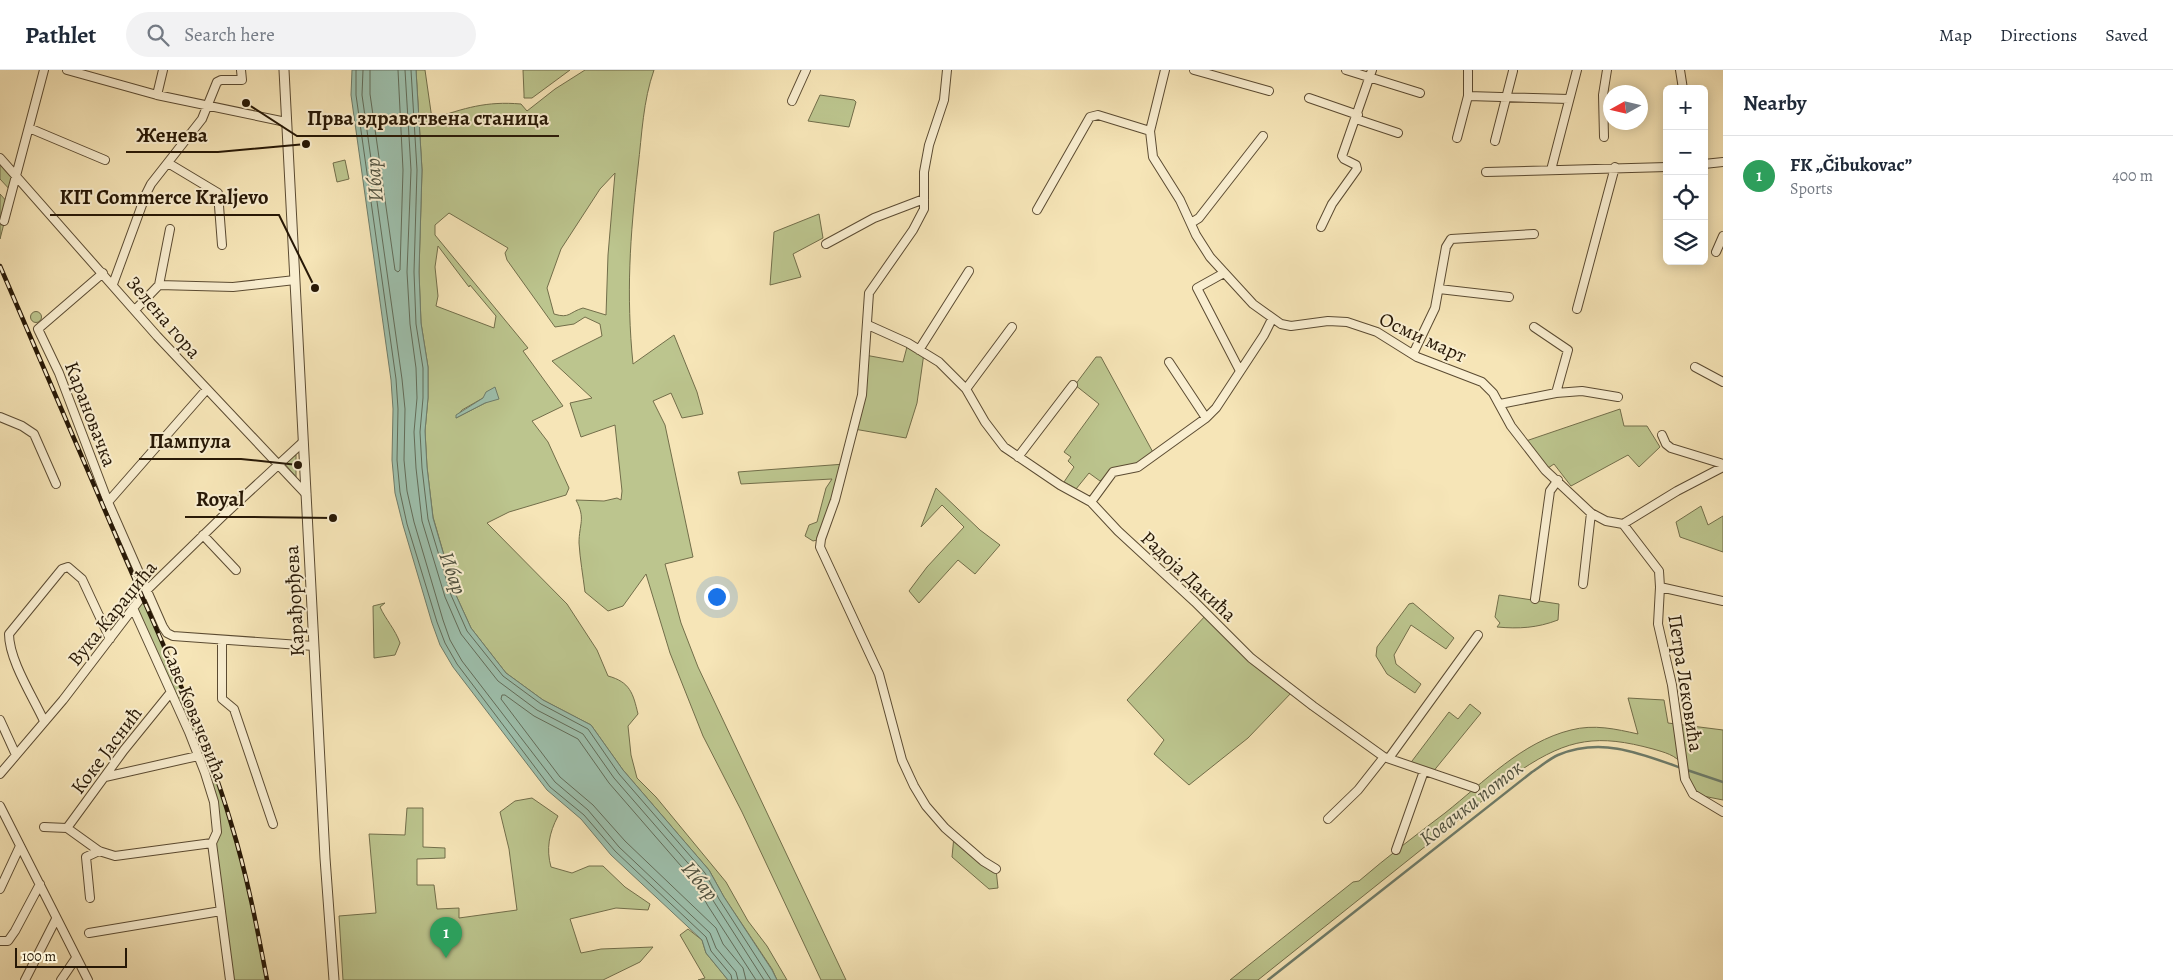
<!DOCTYPE html>
<html lang="en">
<head>
<meta charset="utf-8">
<style>
	body { margin:0; font-family:Alegreya,serif; background:#f2f2f3; color:#1f2937 }
	.controls { position:absolute; right:15px; top:15px; display:grid; overflow:hidden; border-radius:8px; box-shadow:0 2px 12px #0003 }
	.controls button { width:45px; height:45px; display:grid; place-items:center; padding:0; border:0; border-bottom:1px solid #e0e1e3; background:#fff; color:#1f2937; font:25px sans-serif }
	.compass { position:absolute; left:1603px; top:15px; width:45px; height:45px; border-radius:50%; background:#fff; box-shadow:0 2px 12px #0003; rotate:262deg }
	.scale { position:absolute; left:15px; bottom:12px; width:112px; box-sizing:border-box; padding-left:5px; border:2px solid #271806; border-top:0; font-size:14px; line-height:18px; white-space:nowrap; color:#271806; -webkit-text-stroke:4px #f9eed0; paint-order:stroke }
	.you { position:absolute; left:716px; top:526px; width:18px; height:18px; margin:-12px; border:4px solid #fff; border-radius:50%; background:#1a73e8; box-shadow:0 0 0 8px #1a73e833 }
	.badge { display:grid; place-items:center; width:32px; height:32px; border-radius:50%; background:#8f2418; color:#fff; font-size:16px; font-weight:700 }
	.pin { position:absolute; translate:-50% -41px; filter:drop-shadow(0 1px 2px #0008) }
	.pin::after { content:''; position:absolute; top:26px; width:18px; height:15px; background:inherit; clip-path:polygon(0 0,100% 0,50% 100%) }
	.list { margin:0; padding:0; list-style:none }
	h2 { display:flex; justify-content:space-between; align-items:center; height:65px; margin:0; padding:0 20px; font-size:21px }
	h2 small { font-size:16px; font-weight:400; color:#747a83 }
	.list li { display:grid; grid-template-columns:32px 1fr auto; gap:15px; align-items:center; box-sizing:border-box; height:80px; padding:0 20px; border-top:1px solid #e0e1e3 }
	.list b { display:block; font-size:19px; white-space:nowrap }
	.list p { margin:0; font-size:16px; white-space:nowrap; color:#747a83 }
	.list em { font-size:16px; font-style:normal; color:#747a83 }
	.icon { flex:none; width:28px; height:28px; fill:none; stroke:currentColor; stroke-width:2; stroke-linecap:round; stroke-linejoin:round }
	.map { position:relative; flex:none; width:1723px; height:910px; overflow:hidden }
	header { display:flex; align-items:center; gap:30px; box-sizing:border-box; height:70px; padding:0 25px; background:#fff; border-bottom:1px solid #e0e1e3 }
	header strong { font-size:24px }
	nav { display:flex; gap:28px; margin-inline-start:auto; font-size:18px }
	.search { width:350px; height:45px; background:#f2f2f3; display:flex; align-items:center; gap:12px; box-sizing:border-box; padding:0 18px; border-radius:28px; color:#747a83; font-size:19px }
	main { display:flex }
	aside { flex:1; background:#fff }
	.map>svg:first-child { display:block }
	.green { fill:#bcc58e; stroke:#726e4a; fill-rule:evenodd }
	.water { fill:#9dbfac; stroke:#6e7c6a }
	.lines { fill:none; stroke-linecap:round; stroke-linejoin:round }
	.shore { stroke:#626c59; stroke-width:1 }
	.stream { stroke:#6e7c6a; stroke-width:2.5 }
	.minor-casing { stroke:#5b4b32; stroke-width:10 }
	.tertiary-casing { stroke:#5b4b32; stroke-width:11 }
	.minor { stroke:#f9eed0; stroke-width:8 }
	.tertiary { stroke:#f9eed0; stroke-width:9 }
	.rail-casing { stroke:#271806; stroke-width:4.5 }
	.rail { stroke:#f9eed0; stroke-width:2.5; stroke-dasharray:8; stroke-linecap:butt }
	.labels { text-anchor:middle; stroke-width:4; stroke-linejoin:round; paint-order:stroke }
	.street-label { font-size:20px; fill:#271806; stroke:#f9eed0 }
	.water-label { font-size:21px; font-style:italic; fill:#505240; stroke:#f9eed0 }
	.leader { fill:none; stroke:#271806; stroke-width:2 }
	.callout-dot { fill:#271806; stroke:#f9eed0; stroke-width:2 }
	.callout-label { font-size:21px; text-anchor:middle; font-weight:bold; fill:#271806; stroke:#f9eed0; stroke-width:4; stroke-linejoin:round; paint-order:stroke }
</style>
</head>
<body>
<header>
<strong>Pathlet</strong>
<div class="search"><svg class="icon" aria-label="search" viewBox="0 0 24 24"><circle cx="10" cy="10" r="6"/><path d="M15 15l6 6"/></svg>Search here</div>
<nav><a>Map</a><a>Directions</a><a>Saved</a></nav>
</header>
<main>
<div class="map">
<svg width="1723" height="910" viewBox="0 0 1723 910">
	<rect width="100%" height="100%" fill="#f6e5b7"/>
	<filter id="stains"><feTurbulence type="fractalNoise" baseFrequency=".004" numOctaves="4"/><feColorMatrix values="0 0 0 0 .2 0 0 0 0 .09 0 0 0 0 .02 0 0 0 .5 -.17"/></filter>
	<radialGradient id="worn" r=".72"><stop offset=".6" stop-color="#630" stop-opacity="0"/><stop offset="1" stop-color="#630" stop-opacity=".3"/></radialGradient>
	<path class="green" d="M416 0H425L432 49C465 38 486 31 521 34L527 41 555 19 585 0H654C643 31 642 64 638 97 630 166 626 224 633 294L674 265 697 322 703 344 682 348 671 323 653 331 665 355 693 487 665 494 681 553 698 597 846 910H821L742 742 703 666 670 583 646 504 623 536 608 541 585 522C583 506 580 489 579 473 579 454 586 449 576 430L604 431 617 428 621 430 622 421 615 355 581 367 570 333 592 328 552 291 602 266 600 254 585 247 574 254 555 257 507 190 505 183 508 178 449 143 435 155V165L528 278 523 281 563 336 532 351 548 372 569 418 566 425 509 442 487 453 567 534 597 580 608 606C630 612 633 623 638 644L628 656 631 685 637 708 656 727 726 812 748 851 767 876 787 910H777L772 899 724 827 709 800 623 700 591 655 543 630 506 603 471 558 455 523 433 447 427 397 425 361 428 328V297L421 253 419 202 422 100ZM615 103 608 185 606 245 583 238C569 242 570 249 554 244L547 218 561 179 600 119ZM438 176 469 217 470 215 496 246 494 258 436 236 438 226 435 197ZM483 328 487 332 456 348 462 340Z
		M523 0H570L532 28H524V24Z
		M820 25 854 30 856 32 849 57 808 51Z
		M0 88 16 106 12 122 0 109Z
		M345 90 349 109 337 112 333 93Z
		M0 124 9 134 0 169Z
		M819 144 823 168 793 184 801 207 770 215 774 162Z
		M30.5 247a5.5 5.5 0 1 1 11 0a5.5 5.5 0 1 1-11 0Z
		M908 273 924 283 917 333 906 368 854 359 865 285 903 292Z
		M1096 287H1101L1155 386 1138 397 1113 402 1100 411 1089 403 1076 419 1064 412 1074 397 1068 391 1071 387 1064 382 1099 334 1075 315Z
		M1620 339 1624 356H1647L1660 377 1639 397 1628 385 1571 416 1554 394 1545 400 1523 372Z
		M296 385V407L285 394 288 389Z
		M845 394 821 469 813 471 805 466 809 455 817 452 826 418 832 409 741 414 738 402Z
		M936 418 980 460 1000 475 975 504 958 490 919 533 909 521 927 497 964 457 942 435 921 457Z
		M1701 436 1708 455 1723 446V482L1680 467 1676 452Z
		M1499 525 1559 534 1558 550C1537 558 1519 559 1497 557L1500 553 1495 547Z
		M142 527C173 600 205 674 230 750 247 802 257 856 267 910H230L212 773 217 762 205 703 133 538Z
		M385 533 380 537C386 550 395 559 400 573L395 585 374 588 373 536Z
		M1413 533 1454 568 1446 579 1411 555 1394 585 1396 594 1421 614 1415 623 1387 604 1376 586 1377 577 1409 534Z
		M1207 544 1293 621 1248 668 1189 715 1154 684 1164 670 1127 630Z
		M1628 628 1664 630 1668 653 1723 660V730L1693 724C1690 715 1687 703 1682 695 1677 685 1663 682 1653 679 1598 664 1569 668 1521 700L1258 910H1230L1353 812 1359 811C1387 787 1416 765 1445 743 1484 712 1522 672 1571 660 1594 654 1616 659 1638 664Z
		M1470 634 1481 643 1432 703 1409 695 1449 642 1458 649Z
		M532 728 558 746C549 763 546 779 551 797L572 803 589 796H603L625 817 650 834 648 840 616 838 570 849 581 883 601 879 653 877 640 892 603 910H343L339 846 376 843 369 764 405 765 407 738H423V777L445 778V788L417 789V815H434L437 839 459 838V848L517 840 509 779 500 742 515 731Z
		M954 766 996 799 998 818 989 819 952 787Z
		M688 859 702 870 706 883 728 910H698L705 908 680 865Z"/>
	<path class="water" d="M352 0H416L422 100 419 202 421 253 428 297V328L425 361 427 397 433 448 455 523 471 558 506 603 543 630 591 655 623 700 709 800 724 827 772 900 777 910H728L706 883 702 870 611 785 581 749 547 720 453 597 440 575 432 553 403 455 395 423 392 390 393 339 391 310 351 25Z
		M495 317 499 329 485 333 456 348V345L483 328 486 322Z"/>
	<g class="lines">
		<path class="shore" d="M356 0V25L396 309 398 339 397 390 400 422 407 454 437 552 445 573 457 594 550 717 584 745 615 781 706 867 711 881 731 905 732 910
			M363 0 362 25 402 309 405 339 404 390 407 421 414 452 443 550 450 570 462 591 555 712 588 740 619 777 710 863 716 878 736 902 738 910
			M370 0V24L395 200 398 202 400 200 403 100 398 0
			M405 0 411 100 407 202 410 254 416 298 417 328 414 362 416 398 422 451 445 527 461 564 498 611 537 640 583 664 614 708 700 807 714 832 764 910
			M411 0 417 100 414 202 416 254 423 298V328L420 362 422 398 428 449 451 525 467 561 503 606 541 634 588 659 619 704 705 803 719 829 771 910
			M746 910 743 898 723 874 716 858 625 771 593 735 560 707 501 629 502 625H505L534 646 578 669 609 713 694 811 708 836 756 910"/>
		<path class="stream" d="M1687 700 1723 712
			M1268 910 1532 702C1540 697 1549 689 1558 685 1601 667 1640 683 1681 698"/>
		<g class="minor-casing">
			<path id="minor" d="M67 0 157 25 286 52
				M947 0 944 30 929 75 924 102V139L913 160 869 223 862 325 835 430 821 469 820 477 879 604 902 690 914 716 926 736 945 758 983 791 996 799
				M1165 0 1150 61 1153 87 1180 130 1196 165 1210 187 1253 234 1281 254 1291 256 1328 251 1347 252 1377 262 1417 287 1482 312 1493 323 1511 356 1545 400 1591 443 1606 451 1623 454
				M1194 0 1269 21
				M1346 0 1420 23
				M1680 0 1683 19
				M157 25 163 0
				M1468 26V1
				M1309 28 1358 45
				M792 31 806 0
				M1356 49 1398 63
				M29 58 105 90
				M1604 67 1603 25 1607 0
				M1457 68 1468 26 1569 29
				M1495 71 1513 1
				M0 88 157 266 306 424
				M168 93 218 123 222 175
				M1704 94 1723 92
				M1551 100 1577 0
				M1486 102 1667 97
				M1037 140 1090 47 1098 45 1150 61
				M4 151 44 0
				M1191 153 1199 148 1263 66
				M1321 157 1332 134 1357 99 1356 95 1344 89 1342 86 1372 0
				M826 174 874 148 924 129
				M1716 182 1723 166
				M103 203 38 259 59 303 108 432 163 557 167 563 173 566 314 576
				M1224 203 1197 218 1240 301
				M113 214 146 124 151 114 202 49 217 12 221 10H242L241 0
				M159 215 170 159
				M1439 219 1509 227
				M1577 239 1615 97
				M135 240 159 215 233 217 295 210
				M868 255 908 273 939 292 966 319 985 352 1004 377 1060 415 1091 432 1118 461 1195 532 1251 588 1313 636 1384 687 1475 718
				M1534 257 1568 280 1556 323
				M919 280 969 201
				M1413 284 1435 238 1446 177 1451 169 1534 164
				M1169 292 1206 348
				M1695 297 1723 312
				M966 319 1012 257
				M1500 334 1556 323 1582 321 1618 327
				M0 347 22 356 34 364 56 414
				M1662 365 1666 374 1671 378 1723 394
				M1018 387 1073 315
				M108 432 207 319
				M1091 432 1113 402 1138 397 1206 348 1216 338 1264 265 1272 249
				M1623 454 1659 501 1660 517 1658 554 1672 615 1685 709 1693 724 1723 742
				M1623 454 1677 421 1723 397
				M203 465 236 500
				M1583 514 1591 443
				M1660 517 1723 531
				M1535 529 1550 421 1558 410
				M133 538 189 662 205 703 214 732 217 762 212 773 230 910
				M222 570V629L234 639 273 754
				M0 650 16 685
				M44 651C33 627 9 590 9 564L62 499 68 497 82 509 110 569
				M1389 688 1478 565
				M0 704 63 630 147 520 225 444 303 372
				M105 707 198 686
				M0 736 88 910
				M1328 749 1358 720 1384 687
				M44 757 67 758 99 781 115 786 212 773
				M67 758 124 680 171 622
				M1396 780 1424 701
				M0 819 20 776
				M90 828 86 787 99 781
				M89 863 221 841
				M0 871H8L15 861 40 814
				M25 910 56 849
				M61 910 76 888"/>
		</g>
		<g class="tertiary-casing">
			<path id="tertiary" d="M284 0 325 788 334 910"/>
		</g>
		<use href="#minor" class="minor"/>
		<use href="#tertiary" class="tertiary"/>
		<g class="rail-casing">
			<path id="rail" d="M0 196C41 292 83 389 124 485 162 573 204 661 231 753 247 805 257 857 267 910"/>
		</g>
		<use href="#rail" class="rail"/>
	</g>
	<g class="labels">
		<g class="street-label">
			<text transform="translate(164 247) rotate(49)" y="7">Зелена гора</text>
			<text transform="translate(1423 267) rotate(25)" y="7">Осми март</text>
			<text transform="translate(91 344) rotate(69)" y="7">Карановачка</text>
			<text transform="translate(1189 506) rotate(43)" y="7">Радоја Дакића</text>
			<text transform="translate(294 531) rotate(-93)" y="7">Карађорђева</text>
			<text transform="translate(112 543) rotate(-51)" y="7">Вука Караџића</text>
			<text transform="translate(1686 613) rotate(81)" y="7">Петра Лековића</text>
			<text transform="translate(195 643) rotate(68)" y="7">Саве Ковачевића</text>
			<text transform="translate(106 680) rotate(-53)" y="7">Коке Јаснић</text>
		</g>
		<g class="water-label">
			<text transform="translate(374 110) rotate(-95)" y="7">Ибар</text>
			<text transform="translate(453 503) rotate(70)" y="7">Ибар</text>
			<text transform="translate(1471 733) rotate(-38)" y="7">Ковачки поток</text>
			<text transform="translate(700 811) rotate(50)" y="7">Ибар</text>
		</g>
	</g>
	<path class="leader" d="M246 33L297 66H559M306 74L218 82H126M315 218L279 145H50M298 395L241 389H139M333 448L254 447H185"/>
	<g class="callout-dot">
		<circle cx="246" cy="33" r="5"/>
		<circle cx="306" cy="74" r="5"/>
		<circle cx="315" cy="218" r="5"/>
		<circle cx="298" cy="395" r="5"/>
		<circle cx="333" cy="448" r="5"/>
	</g>
	<g class="callout-label">
		<text x="428" y="55">Прва здравствена станица</text>
		<text x="172" y="72">Женева</text>
		<text x="164" y="134">KIT Commerce Kraljevo</text>
		<text x="190" y="378">Пампула</text>
		<text x="220" y="436">Royal</text>
	</g>
	<rect width="100%" height="100%" filter="url(#stains)"/>
	<rect width="100%" height="100%" fill="url(#worn)"/>
</svg>
<div class="controls">
<button>+</button>
<button>−</button>
<button><svg class="icon" aria-label="locate" viewBox="0 0 24 24"><circle cx="12" cy="12" r="6"/><path d="M12 2v4M12 18v4M2 12h4M18 12h4"/></svg></button>
<button><svg class="icon" aria-label="layers" viewBox="0 0 24 24"><path d="M12 4l9 5-9 5-9-5zM3 14l9 5 9-5"/></svg></button>
</div>
<svg class="compass" viewBox="-18 -18 36 36"><path d="M0-13l5 13h-10z" fill="#e53935"/><path d="M0 13l5-13h-10z" fill="#747a83"/></svg>
<div class="scale">100 m</div>
<div class="you"></div>
<div class="pin badge" style="left:446px;top:888px;background:#2e9e5b">1</div>
</div>
<aside>
<h2>Nearby<small></small></h2>
<ul class="list">
<li><span class="badge" style="background:#2e9e5b">1</span><div><b>FK „Čibukovac”</b><p>Sports</p></div><em>400 m</em></li>
</ul>
</aside>
</main>
</body>
</html>
